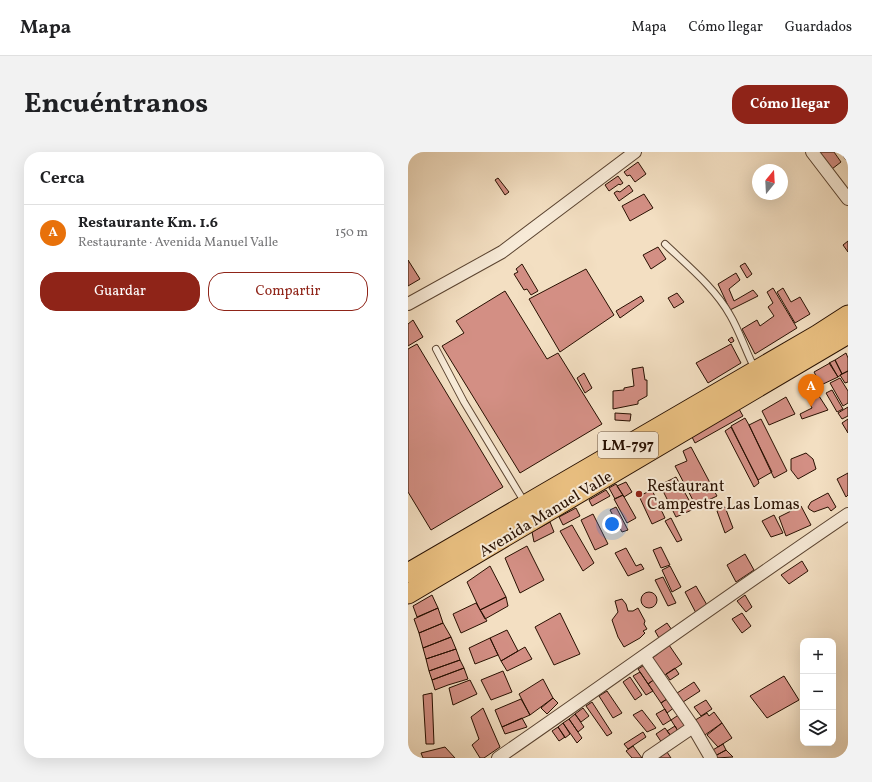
<!DOCTYPE html>
<html lang="es">
<head>
<meta charset="utf-8">
<style>
	body { margin:0; font-family:Vollkorn,serif; background:#f2f2f2; color:#202124 }
	.controls { position:absolute; right:12px; bottom:12px; display:grid; overflow:hidden; border-radius:8px; box-shadow:0 4px 16px #0002 }
	.controls button { width:36px; height:36px; display:grid; place-items:center; padding:0; border:0; border-bottom:1px solid #e0e0e0; background:#fff; color:#202124; font:20px sans-serif }
	.compass { position:absolute; left:344px; top:12px; width:36px; height:36px; border-radius:50%; background:#fff; box-shadow:0 4px 16px #0002; rotate:18deg }
	.you { position:absolute; left:204px; top:372px; width:14px; height:14px; margin:-10px; border:3px solid #fff; border-radius:50%; background:#1a73e8; box-shadow:0 0 0 6px #1a73e833 }
	.badge { display:grid; place-items:center; width:26px; height:26px; border-radius:50%; background:#8f2418; color:#fff; font-size:13px; font-weight:700 }
	.pin { position:absolute; translate:-50% -33px; filter:drop-shadow(0 1px 2px #0008) }
	.pin::after { content:''; position:absolute; top:21px; width:14px; height:12px; background:inherit; clip-path:polygon(0 0,100% 0,50% 100%) }
	.list { margin:0; padding:0; list-style:none }
	h2 { display:flex; justify-content:space-between; align-items:center; height:52px; margin:0; padding:0 16px; font-size:17px }
	h2 small { font-size:13px; font-weight:400; color:#757577 }
	.list li { display:grid; grid-template-columns:26px 1fr auto; gap:12px; align-items:center; box-sizing:border-box; height:56px; padding:0 16px; border-top:1px solid #e0e0e0 }
	.list b { display:block; font-size:15px; white-space:nowrap }
	.list p { margin:0; font-size:13px; white-space:nowrap; color:#757577 }
	.list em { font-size:13px; font-style:normal; color:#757577 }
	.actions { display:flex; gap:8px; padding:12px 16px }
	.actions a { flex:1; padding:9px 0; border:1px solid #8f2418; border-radius:16px; text-align:center; font-size:14px; color:#8f2418 }
	.actions .main { background:#8f2418; color:#fff }
	.icon { flex:none; width:22px; height:22px; fill:none; stroke:currentColor; stroke-width:2; stroke-linecap:round; stroke-linejoin:round }
	.map { position:relative; flex:none; width:440px; height:606px; overflow:hidden; border-radius:16px }
	header { display:flex; align-items:center; gap:24px; box-sizing:border-box; height:56px; padding:0 20px; background:#fff; border-bottom:1px solid #e0e0e0 }
	header strong { font-size:19px }
	nav { display:flex; gap:22px; margin-inline-start:auto; font-size:14px }
	.intro { display:flex; align-items:center; justify-content:space-between; box-sizing:border-box; height:96px; padding:0 24px }
	h1 { margin:0; font-size:28px }
	.button { padding:10px 18px; border-radius:16px; background:#8f2418; color:#fff; font-size:14px; font-weight:700 }
	main { display:flex; gap:24px; padding:0 24px }
	aside { flex:1; background:#fff; border-radius:16px; box-shadow:0 4px 16px #0002 }
	.map>svg:first-child { display:block }
	.building { fill:#d38f84; stroke:#281001 }
	.lines { fill:none; stroke-linecap:round; stroke-linejoin:round }
	.lane-casing { stroke:#5b4431; stroke-width:8 }
	.street-casing { stroke:#5b4431; stroke-width:14 }
	.primary-casing { stroke:#281001; stroke-width:21 }
	.lane { stroke:#f7ead7; stroke-width:6 }
	.street { stroke:#f7ead7; stroke-width:12 }
	.primary { stroke:#eac081; stroke-width:19 }
	.poi-dot { fill:#8f2418; stroke:#f7ead7; stroke-width:1.5 }
	.labels { text-anchor:middle; stroke-width:4; stroke-linejoin:round; paint-order:stroke }
	.shield { fill:#f7ead7; stroke:#665141; stroke-width:1 }
	.shield-label { font-size:15px; font-weight:bold; fill:#281001 }
	.poi-label { font-size:16px; fill:#281001; stroke:#f7ead7; text-anchor:start }
	.street-label { font-size:16px; fill:#281001; stroke:#f7ead7 }
</style>
</head>
<body>
<header>
<strong>Mapa</strong>
<nav><a>Mapa</a><a>Cómo llegar</a><a>Guardados</a></nav>
</header>
<div class="intro"><h1>Encuéntranos</h1><a class="button">Cómo llegar</a></div>
<main>
<aside>
<h2>Cerca<small></small></h2>
<ul class="list">
<li><span class="badge" style="background:#e8710a">A</span><div><b>Restaurante Km. 1.6</b><p>Restaurante · Avenida Manuel Valle</p></div><em>150 m</em></li>
</ul>
<div class="actions"><a class="main">Guardar</a><a>Compartir</a></div>
</aside>
<div class="map">
<svg width="440" height="606" viewBox="0 0 440 606">
	<rect width="100%" height="100%" fill="#f3dfc2"/>
	<filter id="stains"><feTurbulence type="fractalNoise" baseFrequency=".005" numOctaves="4"/><feColorMatrix values="0 0 0 0 .2 0 0 0 0 .09 0 0 0 0 .02 0 0 0 .5 -.17"/></filter>
	<radialGradient id="worn" r=".72"><stop offset=".6" stop-color="#630" stop-opacity="0"/><stop offset="1" stop-color="#630" stop-opacity=".3"/></radialGradient>
	<path class="building" d="M411 0H426L433 10 424 17Z
		M432 0H440V8L439 9Z
		M230 10 238 22 227 30 222 23 219 24 216 20Z
		M210 24 215 31 212 33 211 32 201 39 197 33Z
		M90 26 101 40 97 43 87 28Z
		M221 33 225 39 211 49 206 41 209 39 212 40Z
		M236 42 245 56 222 69 214 54Z
		M440 89V100L435 93Z
		M250 95 258 107 243 117 235 103Z
		M0 108 12 127 0 134Z
		M337 111 344 122 339 126 332 114Z
		M114 112 130 139 123 143 119 137 116 138 106 122 110 120 108 117Z
		M178 117 206 163 152 200 121 147Z
		M328 121 332 128 321 137 326 149 345 138 350 144 322 158 310 132Z
		M365 136 389 176 347 202 334 177 349 168 352 174 366 164 360 155 365 151 359 140Z
		M375 136 383 150 392 145 402 162 387 171 369 140Z
		M97 139 139 207 150 201 194 272 112 321 34 194 56 181 48 169Z
		M269 141 276 150 266 156 260 146Z
		M233 144 236 149 212 166 208 159Z
		M5 168 15 185 0 194V172Z
		M324 185 326 189 323 191 320 188Z
		M9 192 95 335 23 378 0 340V197Z
		M323 192 333 211 300 231 288 211Z
		M438 201 440 206V219L434 222 427 208Z
		M427 208 434 222 430 225 421 211Z
		M422 211 430 225 413 233 406 220Z
		M235 215 237 228H239V244L230 249V252L205 257V239L216 238V236L226 234 224 217Z
		M440 219V230L437 231 432 223Z
		M176 221 184 236 177 241 169 226Z
		M432 226 440 239V251L435 254 422 231Z
		M424 238 435 257 429 260 418 241Z
		M411 244 420 258 394 267 392 262 404 256 401 249Z
		M378 245 387 262 361 273 354 259Z
		M440 255V264L434 267 430 261Z
		M331 257 335 264 287 291 283 283Z
		M207 261 223 262 222 269 207 268Z
		M337 266 341 273 364 320 350 328 323 274Z
		M353 267 379 319 366 326 341 273Z
		M440 267V281L434 271Z
		M323 275 350 328 351 331 346 335 317 279Z
		M283 295 309 344 288 354 267 314 279 309 275 299Z
		M398 301 405 307 408 317 390 327 383 318V307Z
		M440 321V343L438 345 429 327Z
		M268 325 286 357 268 365 252 333Z
		M218 330 224 340 216 345 209 334Z
		M208 332 215 343 207 347 201 336Z
		M198 338 202 344 184 354 181 348Z
		M244 338 257 366 244 372 231 344Z
		M420 341 428 355 423 359 420 355 406 360 401 357 400 355 403 350Z
		M215 343 228 366 219 371 206 347Z
		M393 354 403 373 378 384 371 365Z
		M208 355 220 378 214 380 202 358Z
		M317 355 325 376 317 381 309 359Z
		M168 356 172 364 155 373 151 365Z
		M185 362 200 392 187 398 173 368Z
		M366 363 375 381 363 385 354 369Z
		M263 366 274 388 269 390 257 369Z
		M142 370 146 380 126 390 124 380Z
		M164 373 186 411 175 419 152 379Z
		M119 394 136 428 112 441 97 406Z
		M253 395 262 413 253 416 245 398Z
		M218 396 228 414 233 412 236 417 220 424 207 401Z
		M337 402 346 418 328 430 319 413Z
		M394 409 400 419 381 432 373 423Z
		M82 414 98 445 72 458 59 430Z
		M262 414 273 435 264 440 254 418Z
		M255 425 268 451 260 454 247 428Z
		M288 434 299 453 288 461 277 440Z
		M233 448a8 8 0 1 1 16 0a8 8 0 1 1-16 0Z
		M24 443 30 456 9 465 5 454Z
		M337 443 344 455 338 460 329 449Z
		M98 445 100 454 77 467 72 458Z
		M214 447 218 452 220 459H225L230 456 237 469 236 472 239 477 235 479 237 481 232 486 216 495 210 485 204 468 210 460 207 449Z
		M68 451 79 469 53 481 45 462Z
		M30 456 35 471 11 481 6 467Z
		M152 461 172 502 146 513 127 475Z
		M334 461 343 474 334 481 324 467Z
		M35 471 43 485 15 496 11 481Z
		M259 471 264 478 251 486 247 479Z
		M99 478 110 499 93 509 82 486Z
		M43 485 48 497 18 507 15 496Z
		M82 486 90 503 67 512 61 496Z
		M261 493 274 512 254 525 242 508Z
		M117 495 124 507 99 519 93 509Z
		M48 497 52 508 21 519 18 507Z
		M52 508 56 516 24 528 21 519Z
		M238 512 248 526 240 532 230 517Z
		M56 516 60 527 40 533 27 538 24 528Z
		M267 516 271 522 262 528 258 522Z
		M95 519 104 540 83 548 73 528Z
		M232 520 245 539 238 543 225 524Z
		M376 524 391 548 359 566 342 544Z
		M222 525 234 543 227 548 215 530Z
		M135 527 145 546 122 563 111 542Z
		M247 527 260 546 253 551 240 532Z
		M62 528 69 542 45 553 41 536Z
		M286 530 292 539 272 552 266 543Z
		M199 539 214 561 205 566 191 544Z
		M24 541 26 592H18L15 543Z
		M262 545 267 555 259 561 253 551Z
		M145 546 150 551 139 562 133 556Z
		M113 547 122 563 94 575 87 558Z
		M298 548 304 557 293 564 286 555Z
		M184 550 204 581 199 584 178 554Z
		M75 556 92 595 76 606H72L64 593 71 587 63 565Z
		M175 556 181 564 173 570 167 562Z
		M257 557 263 568 255 573 248 562Z
		M234 558 248 576 239 580 225 563Z
		M306 560 314 571 294 585 284 570 299 561 301 564Z
		M167 562 176 575 170 580 161 567Z
		M272 562 279 572 270 579 263 568Z
		M114 566 119 575 97 582 94 575Z
		M161 567 174 586 169 591 155 571Z
		M155 571 162 582 157 586 150 575Z
		M314 571 324 586 310 595 299 583Z
		M267 574 270 579 263 584 259 579Z
		M150 575 157 585 151 589 144 579Z
		M257 576 263 584 254 591 248 582Z
		M235 580 238 585 220 597 216 592Z
		M315 592 318 598 307 604 303 599Z
		M225 594 234 606H224L218 599Z
		M37 595 47 606H15L13 601Z
		M318 598 325 605 308 606 307 604Z
		M259 600 263 606H251Z"/>
	<g class="lines">
		<g class="lane-casing">
			<path id="lane" d="M257 92C280 114 307 136 322 163 332 180 338 200 347 217
				M28 197 56 250 117 351"/>
		</g>
		<g class="street-casing">
			<path id="street" d="M404 0 440 47
				M0 152 94 100 227 0
				M236 504 285 575 303 606
				M241 605 285 575
				M90 606C207 525 322 442 440 362"/>
		</g>
		<g class="primary-casing">
			<path id="primary" d="M0 421 409 183 440 163
				M0 442 440 182"/>
		</g>
		<use href="#lane" class="lane"/>
		<use href="#street" class="street"/>
		<use href="#primary" class="primary"/>
	</g>
	<circle class="poi-dot" cx="231" cy="342" r="4"/>
	<g class="labels">
		<rect class="shield" x="190" y="280" width="60" height="26" rx="3"/>
		<g class="shield-label">
			<text x="220" y="298">LM-797</text>
		</g>
		<g class="poi-label">
			<text x="239" y="339">Restaurant<tspan x="239" dy="18">Campestre Las Lomas</tspan></text>
		</g>
		<g class="street-label">
			<text transform="translate(137 361) rotate(-31)" y="6">Avenida Manuel Valle</text>
		</g>
	</g>
	<rect width="100%" height="100%" filter="url(#stains)"/>
	<rect width="100%" height="100%" fill="url(#worn)"/>
</svg>
<div class="controls">
<button>+</button>
<button>−</button>
<button><svg class="icon" aria-label="layers" viewBox="0 0 24 24"><path d="M12 4l9 5-9 5-9-5zM3 14l9 5 9-5"/></svg></button>
</div>
<svg class="compass" viewBox="-18 -18 36 36"><path d="M0-13l5 13h-10z" fill="#e53935"/><path d="M0 13l5-13h-10z" fill="#757577"/></svg>
<div class="you"></div>
<div class="pin badge" style="left:403px;top:255px;background:#e8710a">A</div>
</div>
</main>
</body>
</html>
